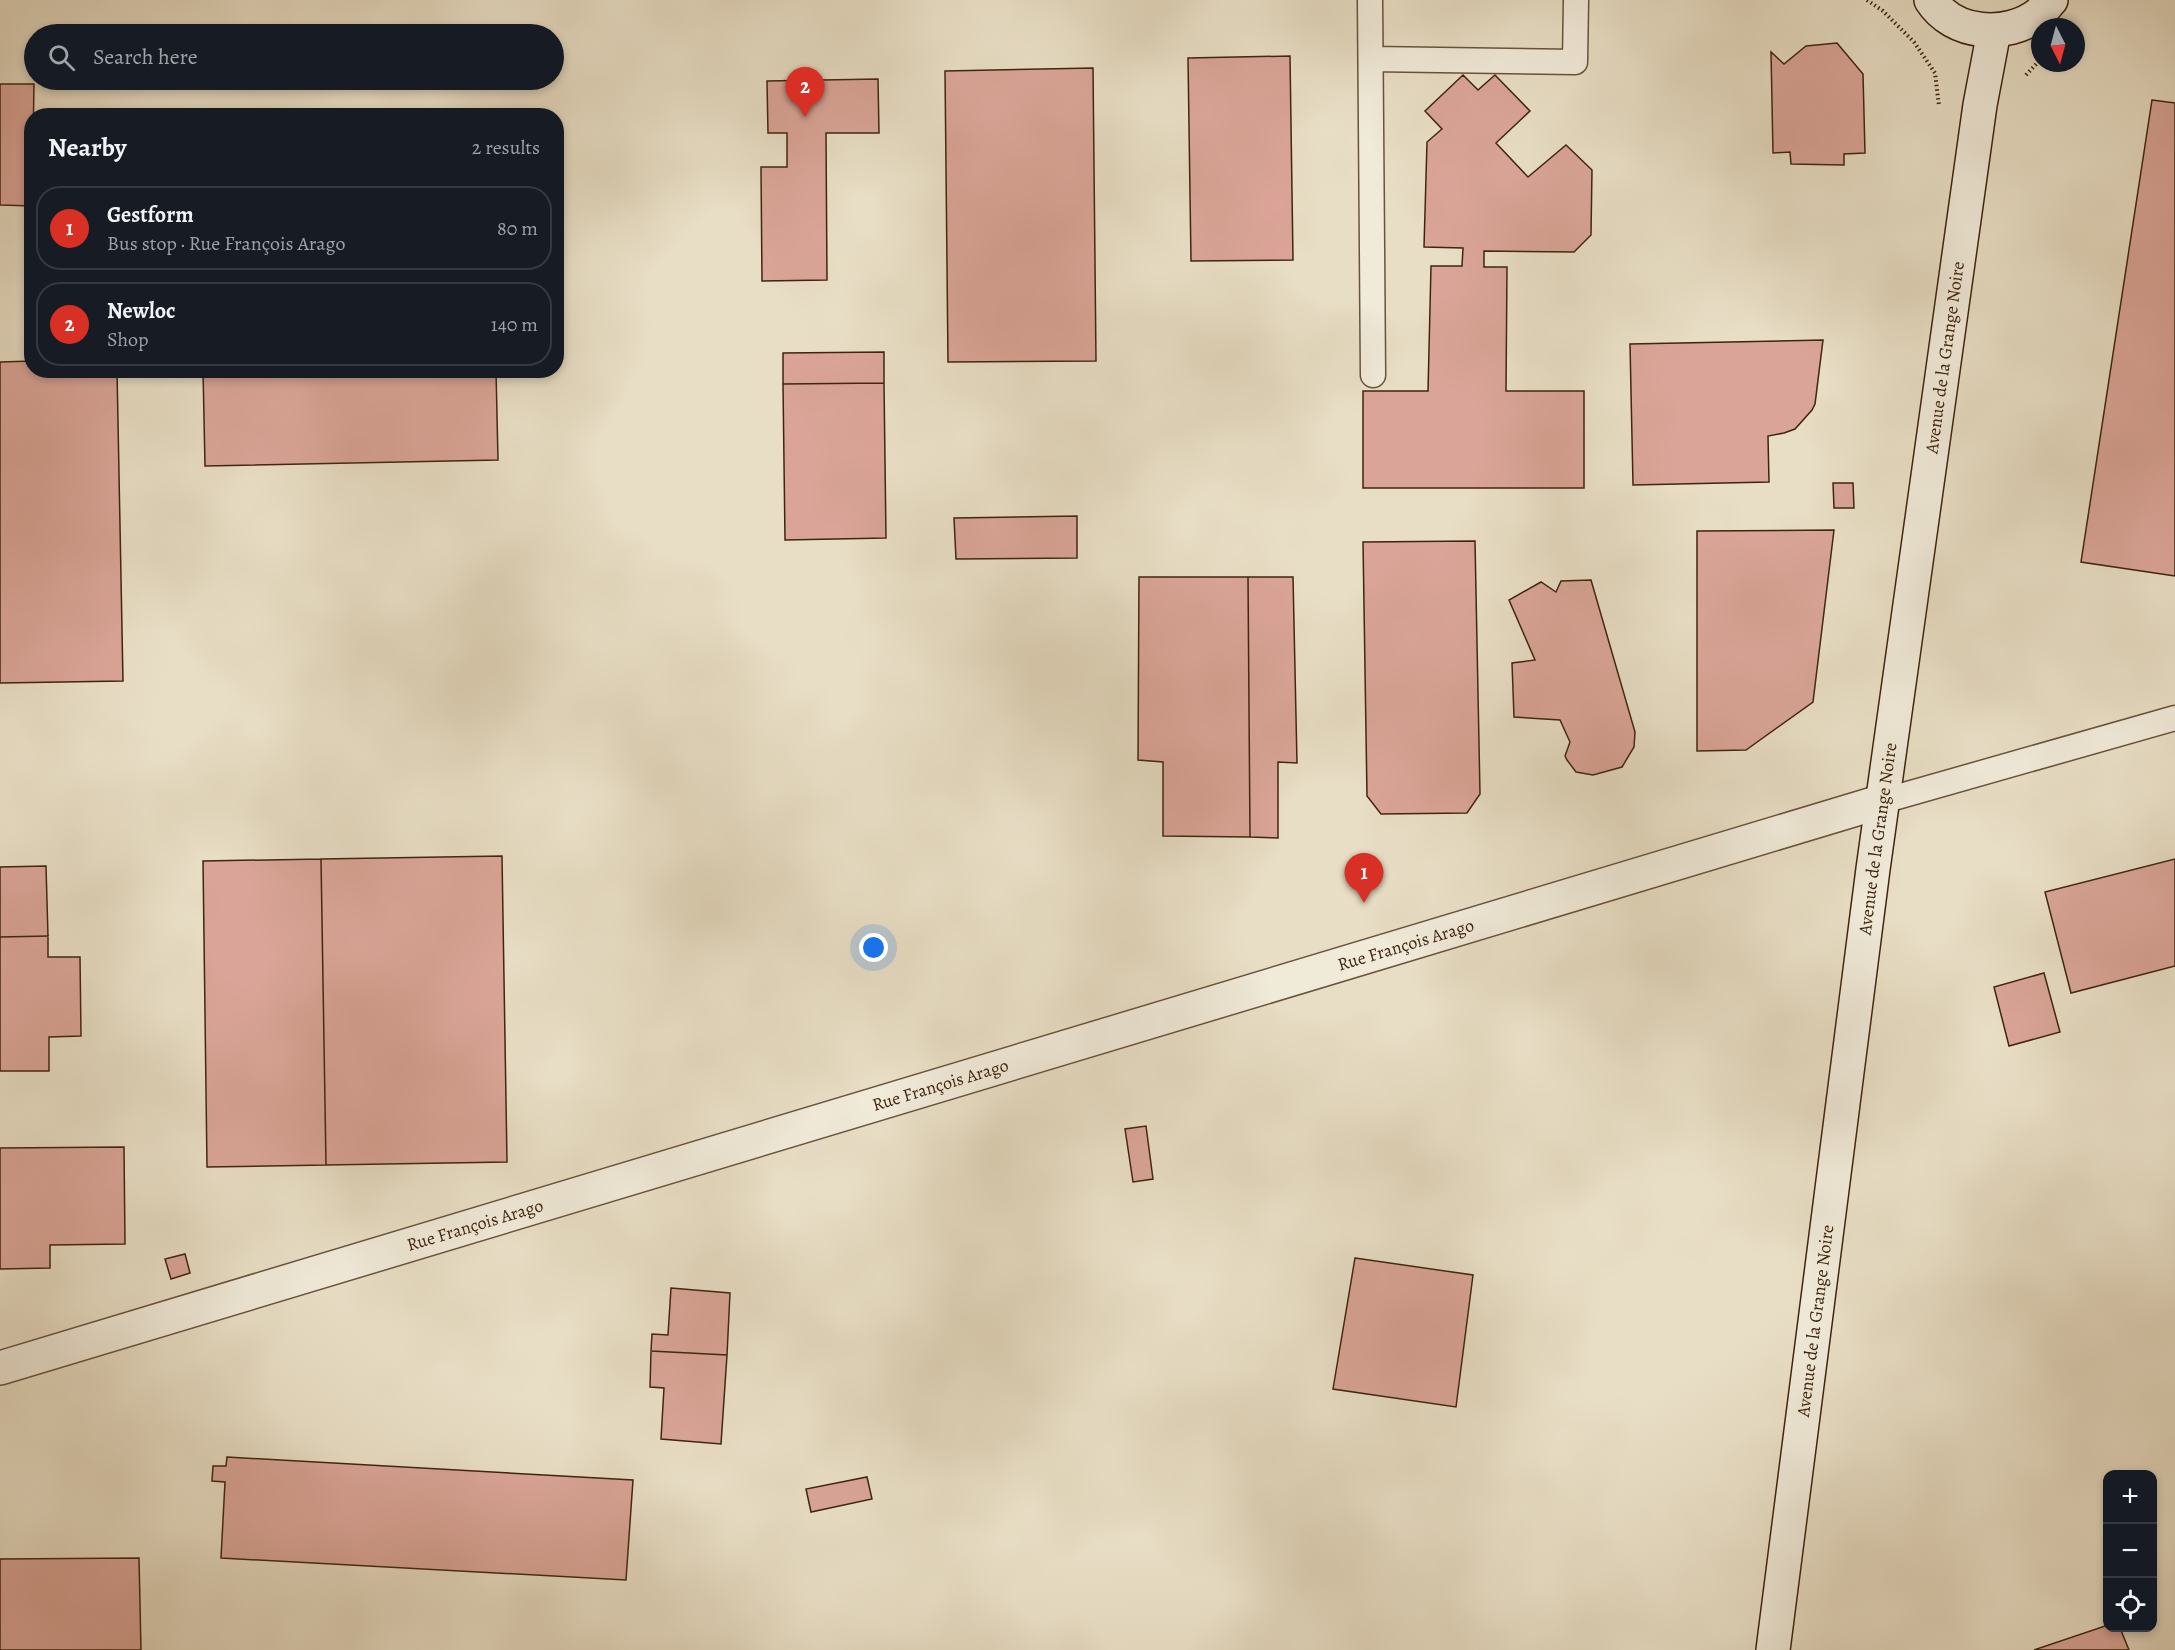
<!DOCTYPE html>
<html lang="en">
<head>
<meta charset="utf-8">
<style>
	body { margin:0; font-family:Alegreya,serif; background:#20242c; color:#f1f3f6 }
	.controls { position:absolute; right:18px; bottom:18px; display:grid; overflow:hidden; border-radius:12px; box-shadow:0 3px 9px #0003 }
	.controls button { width:54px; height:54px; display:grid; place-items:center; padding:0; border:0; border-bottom:2px solid #363941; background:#171b24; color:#f1f3f6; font:30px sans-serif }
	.compass { position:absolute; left:2031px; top:18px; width:54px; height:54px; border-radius:50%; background:#171b24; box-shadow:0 3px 9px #0003; rotate:174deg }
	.you { position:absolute; left:874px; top:948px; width:21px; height:21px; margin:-15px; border:4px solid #fff; border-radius:50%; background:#1a73e8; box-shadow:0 0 0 9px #1a73e833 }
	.badge { display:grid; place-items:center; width:39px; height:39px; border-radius:50%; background:#d93025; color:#fff; font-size:20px; font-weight:700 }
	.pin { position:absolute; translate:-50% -50px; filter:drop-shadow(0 2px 3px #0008) }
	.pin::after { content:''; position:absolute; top:32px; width:21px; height:18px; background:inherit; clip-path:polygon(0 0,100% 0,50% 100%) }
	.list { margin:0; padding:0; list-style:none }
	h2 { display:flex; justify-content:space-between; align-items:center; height:78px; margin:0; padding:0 24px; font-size:26px }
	h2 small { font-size:20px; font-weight:400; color:#9ea1a6 }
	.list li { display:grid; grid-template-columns:39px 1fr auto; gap:18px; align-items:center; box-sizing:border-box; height:84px; margin:0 12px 12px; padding:0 12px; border:2px solid #363941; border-radius:24px }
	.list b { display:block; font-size:22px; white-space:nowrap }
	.list p { margin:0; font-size:20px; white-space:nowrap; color:#9ea1a6 }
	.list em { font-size:20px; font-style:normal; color:#9ea1a6 }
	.icon { flex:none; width:33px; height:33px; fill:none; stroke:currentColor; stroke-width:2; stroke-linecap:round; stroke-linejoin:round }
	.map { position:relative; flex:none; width:2175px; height:1650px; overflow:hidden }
	.search { position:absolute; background:#171b24; box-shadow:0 3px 9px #0003; left:24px; top:24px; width:540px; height:66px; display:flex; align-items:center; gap:15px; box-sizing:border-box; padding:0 21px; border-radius:33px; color:#9ea1a6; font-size:22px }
	.panel { position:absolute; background:#171b24; box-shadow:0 3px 9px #0003; left:24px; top:108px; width:540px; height:270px; border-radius:24px }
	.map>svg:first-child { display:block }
	.building { fill:#daa598; stroke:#3f250e; stroke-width:1.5 }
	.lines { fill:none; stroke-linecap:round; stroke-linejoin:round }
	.lane-casing { stroke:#69533c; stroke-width:27 }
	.street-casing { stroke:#69533c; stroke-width:36 }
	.secondary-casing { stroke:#3f250e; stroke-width:36 }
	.path { stroke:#3f250e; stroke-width:4; stroke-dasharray:1.5 3; stroke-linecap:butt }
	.lane { stroke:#f0ead9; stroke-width:24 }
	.street { stroke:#f0ead9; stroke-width:33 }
	.secondary { stroke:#f0ead9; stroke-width:33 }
	.labels { text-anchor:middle; stroke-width:6; stroke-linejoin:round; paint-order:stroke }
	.street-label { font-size:18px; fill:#3f250e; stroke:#f0ead9 }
</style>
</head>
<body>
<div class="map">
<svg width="2175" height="1650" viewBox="0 0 2175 1650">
	<rect width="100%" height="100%" fill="#e8dec5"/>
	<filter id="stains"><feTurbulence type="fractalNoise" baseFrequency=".00333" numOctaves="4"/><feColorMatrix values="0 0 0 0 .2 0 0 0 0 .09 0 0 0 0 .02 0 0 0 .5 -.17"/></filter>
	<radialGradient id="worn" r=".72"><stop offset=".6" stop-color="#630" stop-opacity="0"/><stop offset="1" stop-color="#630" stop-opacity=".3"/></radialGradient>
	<path class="building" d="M1837 43 1863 74 1865 153 1844 154V165L1791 164 1790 152 1773 153 1771 52 1784 64 1806 46Z
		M1290 56 1293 260 1191 261 1188 58Z
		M1093 68 1096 361 948 362 945 71Z
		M1463 75 1478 90 1495 75 1530 111 1496 143 1528 177 1566 145 1592 170 1591 235 1574 252 1484 251V267H1507L1506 391H1584V488H1363V391H1428L1431 266H1462L1463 248 1424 247 1427 142 1442 129 1425 111Z
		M878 79 879 133H826L827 280 762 281 761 167H787V133H768L767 81Z
		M0 84H34L32 206 0 205Z
		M2152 100 2175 103V576L2081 562Z
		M1823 340 1815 404 1812 410 1795 429 1784 433 1768 436 1769 482 1633 485 1630 344Z
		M884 352V383L783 384V353Z
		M32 361V370H117L123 681 0 683V362Z
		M203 370H496L498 460 205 466Z
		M884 383 886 538 785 540 783 384Z
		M1833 483H1853L1854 508H1834Z
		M1077 516V558L956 559 954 518Z
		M1834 530 1813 702 1746 750 1697 751V531Z
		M1475 541 1480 794 1467 813 1381 814 1367 796 1363 542Z
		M1139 577H1248L1250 837 1163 836V762L1138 760Z
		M1248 577H1293L1297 763 1278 762V838L1250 837Z
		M1591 580 1635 732 1634 747 1622 767 1593 775 1576 772 1567 760 1565 756 1570 742 1560 720 1514 717 1512 663 1535 660 1509 600 1541 582 1556 592 1561 581Z
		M502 856 507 1162 326 1165 321 859Z
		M321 859 326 1165 207 1167 203 861Z
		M2175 859V966L2071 993 2045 892Z
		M46 866 48 936 0 937V867Z
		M48 936V957H80L81 1036 49 1037V1071H0V937Z
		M2044 973 2060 1032 2009 1046 1994 987Z
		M1146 1126 1153 1179 1133 1182 1125 1129Z
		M124 1147 125 1244 50 1245V1268L0 1269V1148Z
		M185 1254 190 1273 171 1279 165 1259Z
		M1355 1258 1473 1275 1456 1407 1333 1389Z
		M671 1288 730 1293 727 1355 651 1351 652 1334 668 1335Z
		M651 1351 727 1355 721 1444 661 1439 664 1388 650 1387Z
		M227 1457 633 1480 626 1580 221 1558 225 1482 212 1481 213 1466H226Z
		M867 1477 872 1499 811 1512 806 1489Z
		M139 1558 141 1650H0V1559Z
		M2108 1625V1628H2120L2129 1650H2034Z"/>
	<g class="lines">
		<g class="lane-casing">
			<path id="lane" d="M1370 0 1373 375
				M1371 59 1575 62 1576 0
				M1883 801 2175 718"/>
		</g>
		<g class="street-casing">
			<g id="street">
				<path id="s1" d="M0 1368 1883 801"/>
			</g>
		</g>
		<g class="secondary-casing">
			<g id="secondary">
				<path d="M1931 0C1953 35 2007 39 2039 14 2043 10 2047 4 2051 0"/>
				<path id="s2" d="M1773 1650 1873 869 1980 105 1994 31"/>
			</g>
		</g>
		<path class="path" d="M1867 0 1883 11 1914 42 1935 73 1939 106
			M2026 75 2040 60"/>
		<use href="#lane" class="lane"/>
		<use href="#street" class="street"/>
		<use href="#secondary" class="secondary"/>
	</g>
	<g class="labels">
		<g class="street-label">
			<text dy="6" stroke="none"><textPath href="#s2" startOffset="1304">Avenue de la Grange Noire</textPath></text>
			<text dy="6" stroke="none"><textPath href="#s2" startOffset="818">Avenue de la Grange Noire</textPath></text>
			<text dy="6" stroke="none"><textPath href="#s1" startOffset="1468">Rue François Arago</textPath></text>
			<text dy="6" stroke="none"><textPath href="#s1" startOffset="982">Rue François Arago</textPath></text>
			<text dy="6" stroke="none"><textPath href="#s1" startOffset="496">Rue François Arago</textPath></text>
			<text dy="6" stroke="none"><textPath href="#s2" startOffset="332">Avenue de la Grange Noire</textPath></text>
		</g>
	</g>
	<rect width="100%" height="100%" filter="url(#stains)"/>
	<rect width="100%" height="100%" fill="url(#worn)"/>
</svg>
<div class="controls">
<button>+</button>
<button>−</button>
<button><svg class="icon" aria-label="locate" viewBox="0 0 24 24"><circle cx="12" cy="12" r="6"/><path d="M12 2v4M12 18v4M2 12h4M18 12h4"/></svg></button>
</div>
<svg class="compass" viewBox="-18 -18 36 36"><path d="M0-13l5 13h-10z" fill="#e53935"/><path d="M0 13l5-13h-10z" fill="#9ea1a6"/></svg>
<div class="you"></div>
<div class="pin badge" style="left:1364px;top:903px">1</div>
<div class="pin badge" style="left:805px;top:117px">2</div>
<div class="search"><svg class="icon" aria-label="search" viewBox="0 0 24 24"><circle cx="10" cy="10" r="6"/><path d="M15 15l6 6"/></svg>Search here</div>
<section class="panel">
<h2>Nearby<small>2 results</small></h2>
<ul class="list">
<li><span class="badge">1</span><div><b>Gestform</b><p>Bus stop · Rue François Arago</p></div><em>80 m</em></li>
<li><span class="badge">2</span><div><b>Newloc</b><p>Shop</p></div><em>140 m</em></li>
</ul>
</section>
</div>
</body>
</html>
